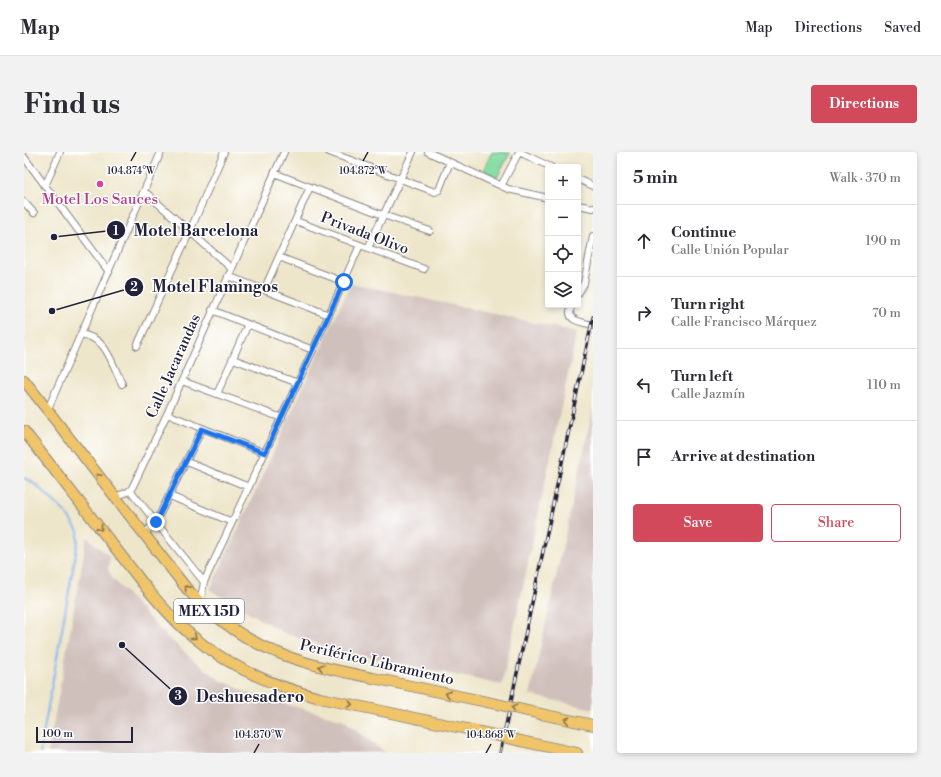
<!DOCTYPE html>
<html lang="en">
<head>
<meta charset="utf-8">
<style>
	body { margin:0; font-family:"Libre Bodoni",serif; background:#f2f2f3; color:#2b2b33 }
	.controls { position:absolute; right:12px; top:12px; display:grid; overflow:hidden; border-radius:4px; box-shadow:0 2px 6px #0003 }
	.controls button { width:36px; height:36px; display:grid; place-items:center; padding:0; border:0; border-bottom:1px solid #e1e1e2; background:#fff; color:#2b2b33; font:20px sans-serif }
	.scale { position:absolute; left:12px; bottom:10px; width:97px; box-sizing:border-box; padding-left:4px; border:2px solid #22223b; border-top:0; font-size:11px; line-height:14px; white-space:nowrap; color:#22223b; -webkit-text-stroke:3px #fff; paint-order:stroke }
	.stop { position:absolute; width:12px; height:12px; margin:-9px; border:3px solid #1a73e8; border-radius:50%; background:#fff }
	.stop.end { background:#1a73e8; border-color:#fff; box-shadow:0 1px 4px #0008 }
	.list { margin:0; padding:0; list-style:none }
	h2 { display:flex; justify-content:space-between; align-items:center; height:52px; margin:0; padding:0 16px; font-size:17px }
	h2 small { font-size:13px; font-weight:400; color:#7c7c81 }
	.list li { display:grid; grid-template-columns:26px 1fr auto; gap:12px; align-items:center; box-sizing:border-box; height:72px; padding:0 16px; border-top:1px solid #e1e1e2 }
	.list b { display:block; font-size:15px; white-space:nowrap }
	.list p { margin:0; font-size:13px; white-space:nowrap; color:#7c7c81 }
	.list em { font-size:13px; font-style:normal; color:#7c7c81 }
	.actions { display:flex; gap:8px; padding:12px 16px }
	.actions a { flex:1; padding:9px 0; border:1px solid #d1495b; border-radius:4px; text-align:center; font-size:14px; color:#d1495b }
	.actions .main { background:#d1495b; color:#fff }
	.icon { flex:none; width:22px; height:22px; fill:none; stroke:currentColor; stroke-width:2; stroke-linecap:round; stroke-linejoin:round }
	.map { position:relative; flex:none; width:569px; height:601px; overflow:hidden; border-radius:4px }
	header { display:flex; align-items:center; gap:24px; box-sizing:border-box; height:56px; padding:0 20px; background:#fff; border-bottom:1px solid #e1e1e2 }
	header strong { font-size:19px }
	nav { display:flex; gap:22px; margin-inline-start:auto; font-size:14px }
	.intro { display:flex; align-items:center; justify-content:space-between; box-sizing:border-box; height:96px; padding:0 24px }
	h1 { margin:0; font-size:28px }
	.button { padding:10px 18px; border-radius:4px; background:#d1495b; color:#fff; font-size:14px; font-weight:700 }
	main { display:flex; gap:24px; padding:0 24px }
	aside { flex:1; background:#fff; border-radius:4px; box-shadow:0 2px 6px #0003 }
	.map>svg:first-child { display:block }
	.industrial { fill:#d0c0bc }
	.green { fill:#82dba0; stroke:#527e6e }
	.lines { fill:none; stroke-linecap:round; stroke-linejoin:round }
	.stream { stroke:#82b2ed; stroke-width:2 }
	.minor-casing { stroke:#888483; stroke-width:8 }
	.trunk-casing { stroke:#888483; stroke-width:12 }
	.minor { stroke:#fff; stroke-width:6 }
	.trunk { stroke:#f0c469; stroke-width:10 }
	.rail-casing { stroke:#22223b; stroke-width:3.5 }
	.rail { stroke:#fff; stroke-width:2; stroke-dasharray:6; stroke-linecap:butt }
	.trunk-bridge-casing { stroke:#888483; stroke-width:12; stroke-linecap:butt }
	.trunk-bridge { stroke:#f0c469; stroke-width:10 }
	.oneway { stroke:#897352 }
	.route { stroke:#1a73e8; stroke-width:5 }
	.ticks { fill:none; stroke:#22223b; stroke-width:1.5 }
	.hotel-dot { fill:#d1479c; stroke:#fff; stroke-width:1.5 }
	.labels { text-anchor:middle; stroke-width:3; stroke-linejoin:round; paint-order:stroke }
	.shield { fill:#fff; stroke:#646476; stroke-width:1 }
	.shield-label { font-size:14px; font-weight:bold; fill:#22223b }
	.hotel-label { font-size:15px; fill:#b23c85; stroke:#fff }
	.street-label { font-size:15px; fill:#22223b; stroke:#fff }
	.ticks-label { font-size:10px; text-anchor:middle; fill:#22223b; stroke:#fff; stroke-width:3; stroke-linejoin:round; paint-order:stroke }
	.leader { fill:none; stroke:#22223b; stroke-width:1.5 }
	.callout-dot { fill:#22223b; stroke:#fff; stroke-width:1.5 }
	.mark-label { font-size:12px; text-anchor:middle; font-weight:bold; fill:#fff }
	.callout-label { font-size:16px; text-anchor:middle; font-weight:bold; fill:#22223b; stroke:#fff; stroke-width:3; stroke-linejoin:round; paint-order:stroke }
</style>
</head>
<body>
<header>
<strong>Map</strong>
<nav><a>Map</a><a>Directions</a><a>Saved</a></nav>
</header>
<div class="intro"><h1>Find us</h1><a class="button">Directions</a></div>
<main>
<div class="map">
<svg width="569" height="601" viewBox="0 0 569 601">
	<rect width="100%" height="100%" fill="#fff"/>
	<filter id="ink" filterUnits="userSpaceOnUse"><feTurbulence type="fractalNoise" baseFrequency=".025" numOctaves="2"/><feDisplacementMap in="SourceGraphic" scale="8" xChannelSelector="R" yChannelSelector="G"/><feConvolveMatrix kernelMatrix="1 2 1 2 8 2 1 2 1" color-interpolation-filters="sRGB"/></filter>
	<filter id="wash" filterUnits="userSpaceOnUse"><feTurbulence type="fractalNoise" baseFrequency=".012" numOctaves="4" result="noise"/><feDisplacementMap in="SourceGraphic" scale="16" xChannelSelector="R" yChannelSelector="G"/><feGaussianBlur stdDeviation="0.9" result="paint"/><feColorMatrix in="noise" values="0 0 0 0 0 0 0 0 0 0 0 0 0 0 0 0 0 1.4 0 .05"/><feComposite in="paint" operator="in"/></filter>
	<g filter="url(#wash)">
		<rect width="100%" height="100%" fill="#eee6cb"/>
		<path class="industrial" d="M327 131 553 180 478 533 318 499 262 482 186 438Z
			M569 257V557L506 543Z
			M63 385 86 405 84 417 89 427 136 478 168 507 196 528 232 544 320 568 361 601H24Z"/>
		<path class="green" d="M468 0 486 1 473 26 459 18Z"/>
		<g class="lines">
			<path class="stream" d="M0 326 9 330 41 360 54 379V389L16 599 17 601"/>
		</g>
	</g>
	<g filter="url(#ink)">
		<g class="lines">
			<g class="minor-casing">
				<path id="minor" d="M305 0 411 40 415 38 426 10
					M404 0 484 37 524 46
					M495 0 527 15
					M0 5 85 120
					M250 21 359 63 406 79
					M554 27 569 34
					M21 34 36 0
					M477 34 495 0
					M120 39 207 116
					M0 50 10 61
					M554 53 569 56
					M272 69 400 117
					M344 96 389 0
					M255 105 320 130
					M204 124 305 163
					M240 138 286 35
					M554 142 560 131 569 84
					M548 153C540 169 557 170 569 173
					M188 158 289 198
					M57 182C65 184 72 187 77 192 86 201 92 220 98 232
					M113 194 166 79 200 0
					M209 207 274 231
					M158 229 258 266
					M193 242 224 172
					M23 259 137 0
					M143 262 241 301
					M163 310 225 335
					M106 338 180 430
					M146 344 208 370
					M91 345 106 339 109 334 143 262 260 0
					M120 382 132 370 178 277
					M176 451 180 430 289 198 336 93"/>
			</g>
			<g class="trunk-casing">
				<path id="trunk" d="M0 228 163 437C189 464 218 487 252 500 283 513 316 519 349 526 387 534 425 542 463 550
					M0 279 124 438C137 453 150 469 166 482 203 514 249 534 296 546L457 580
					M517 562 569 573
					M506 591 553 601"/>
			</g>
			<use href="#minor" class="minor"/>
			<use href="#trunk" class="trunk"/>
			<g class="rail-casing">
				<path id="rail" d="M476 601 569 165"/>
			</g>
			<use href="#rail" class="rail"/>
			<g class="trunk-bridge-casing">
				<path id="trunk-bridge" d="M463 550 517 562
					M457 580 506 591"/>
			</g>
			<use href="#trunk-bridge" class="trunk-bridge"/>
		</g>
		<defs><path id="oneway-chevron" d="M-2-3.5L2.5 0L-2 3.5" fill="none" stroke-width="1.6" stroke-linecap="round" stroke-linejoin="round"/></defs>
		<g class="oneway">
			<use href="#oneway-chevron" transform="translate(74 324) rotate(-128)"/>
			<use href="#oneway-chevron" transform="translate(76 376) rotate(52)"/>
			<use href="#oneway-chevron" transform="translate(163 436) rotate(-131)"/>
			<use href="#oneway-chevron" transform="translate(170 485) rotate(39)"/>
			<use href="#oneway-chevron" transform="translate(297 515) rotate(-164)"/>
			<use href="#oneway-chevron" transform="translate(424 542) rotate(-168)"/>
			<use href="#oneway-chevron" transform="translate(326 552) rotate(11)"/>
			<use href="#oneway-chevron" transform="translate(490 556) rotate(-168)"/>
			<use href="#oneway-chevron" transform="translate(543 568) rotate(-168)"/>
		</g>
	</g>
	<g class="lines" filter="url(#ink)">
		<path class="route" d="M132 370 178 277 241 301 320 130"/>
	</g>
	<path class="ticks" d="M107 9 112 0M339 9 344 0M230 601 235 592M462 601 467 592"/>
	<circle class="hotel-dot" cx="76" cy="32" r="4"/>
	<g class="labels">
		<rect class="shield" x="150" y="447" width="70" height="24" rx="3"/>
		<g class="shield-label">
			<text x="185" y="464">MEX 15D</text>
		</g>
		<g class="hotel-label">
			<text x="76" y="52">Motel Los Sauces</text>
		</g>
		<g class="street-label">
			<text transform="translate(341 81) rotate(21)" y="5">Privada Olivo</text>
			<text transform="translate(149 214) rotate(-66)" y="5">Calle Jacarandas</text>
			<text transform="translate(353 510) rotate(13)" y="5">Periférico Libramiento</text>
		</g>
	</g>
	<g class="ticks-label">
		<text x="107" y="22">104.874°W</text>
		<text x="339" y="22">104.872°W</text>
		<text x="235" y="586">104.870°W</text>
		<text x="467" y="586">104.868°W</text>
	</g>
	<path class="leader" d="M30 85L92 78M28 159L110 135M98 493L154 544"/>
	<g class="callout-dot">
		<circle cx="30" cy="85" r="4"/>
		<circle cx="28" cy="159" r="4"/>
		<circle cx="98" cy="493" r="4"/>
		<circle cx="92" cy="78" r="10"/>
		<circle cx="110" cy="135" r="10"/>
		<circle cx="154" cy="544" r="10"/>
	</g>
	<g class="mark-label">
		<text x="92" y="83">1</text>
		<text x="110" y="139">2</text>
		<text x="154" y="548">3</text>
	</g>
	<g class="callout-label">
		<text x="172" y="84">Motel Barcelona</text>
		<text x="191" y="140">Motel Flamingos</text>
		<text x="226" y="550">Deshuesadero</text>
	</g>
</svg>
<div class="controls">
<button>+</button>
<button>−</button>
<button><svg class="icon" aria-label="locate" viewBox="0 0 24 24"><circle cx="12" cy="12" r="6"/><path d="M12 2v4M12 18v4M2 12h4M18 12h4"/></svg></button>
<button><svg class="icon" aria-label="layers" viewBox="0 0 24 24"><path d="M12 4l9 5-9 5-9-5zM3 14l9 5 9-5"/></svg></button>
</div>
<div class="scale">100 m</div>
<div class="stop" style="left:320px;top:130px"></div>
<div class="stop end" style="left:132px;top:370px"></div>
</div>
<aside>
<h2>5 min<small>Walk · 370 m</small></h2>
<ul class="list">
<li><svg class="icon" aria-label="ahead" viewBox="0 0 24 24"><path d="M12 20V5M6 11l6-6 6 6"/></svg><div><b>Continue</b><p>Calle Unión Popular</p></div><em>190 m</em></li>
<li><svg class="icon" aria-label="right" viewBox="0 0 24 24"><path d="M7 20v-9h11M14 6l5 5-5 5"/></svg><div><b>Turn right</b><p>Calle Francisco Márquez</p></div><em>70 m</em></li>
<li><svg class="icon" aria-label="left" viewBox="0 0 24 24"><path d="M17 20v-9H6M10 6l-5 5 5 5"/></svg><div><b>Turn left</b><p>Calle Jazmín</p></div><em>110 m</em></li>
<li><svg class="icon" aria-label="arrive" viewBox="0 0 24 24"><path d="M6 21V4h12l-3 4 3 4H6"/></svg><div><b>Arrive at destination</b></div></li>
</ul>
<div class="actions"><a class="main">Save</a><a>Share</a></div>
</aside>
</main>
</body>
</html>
